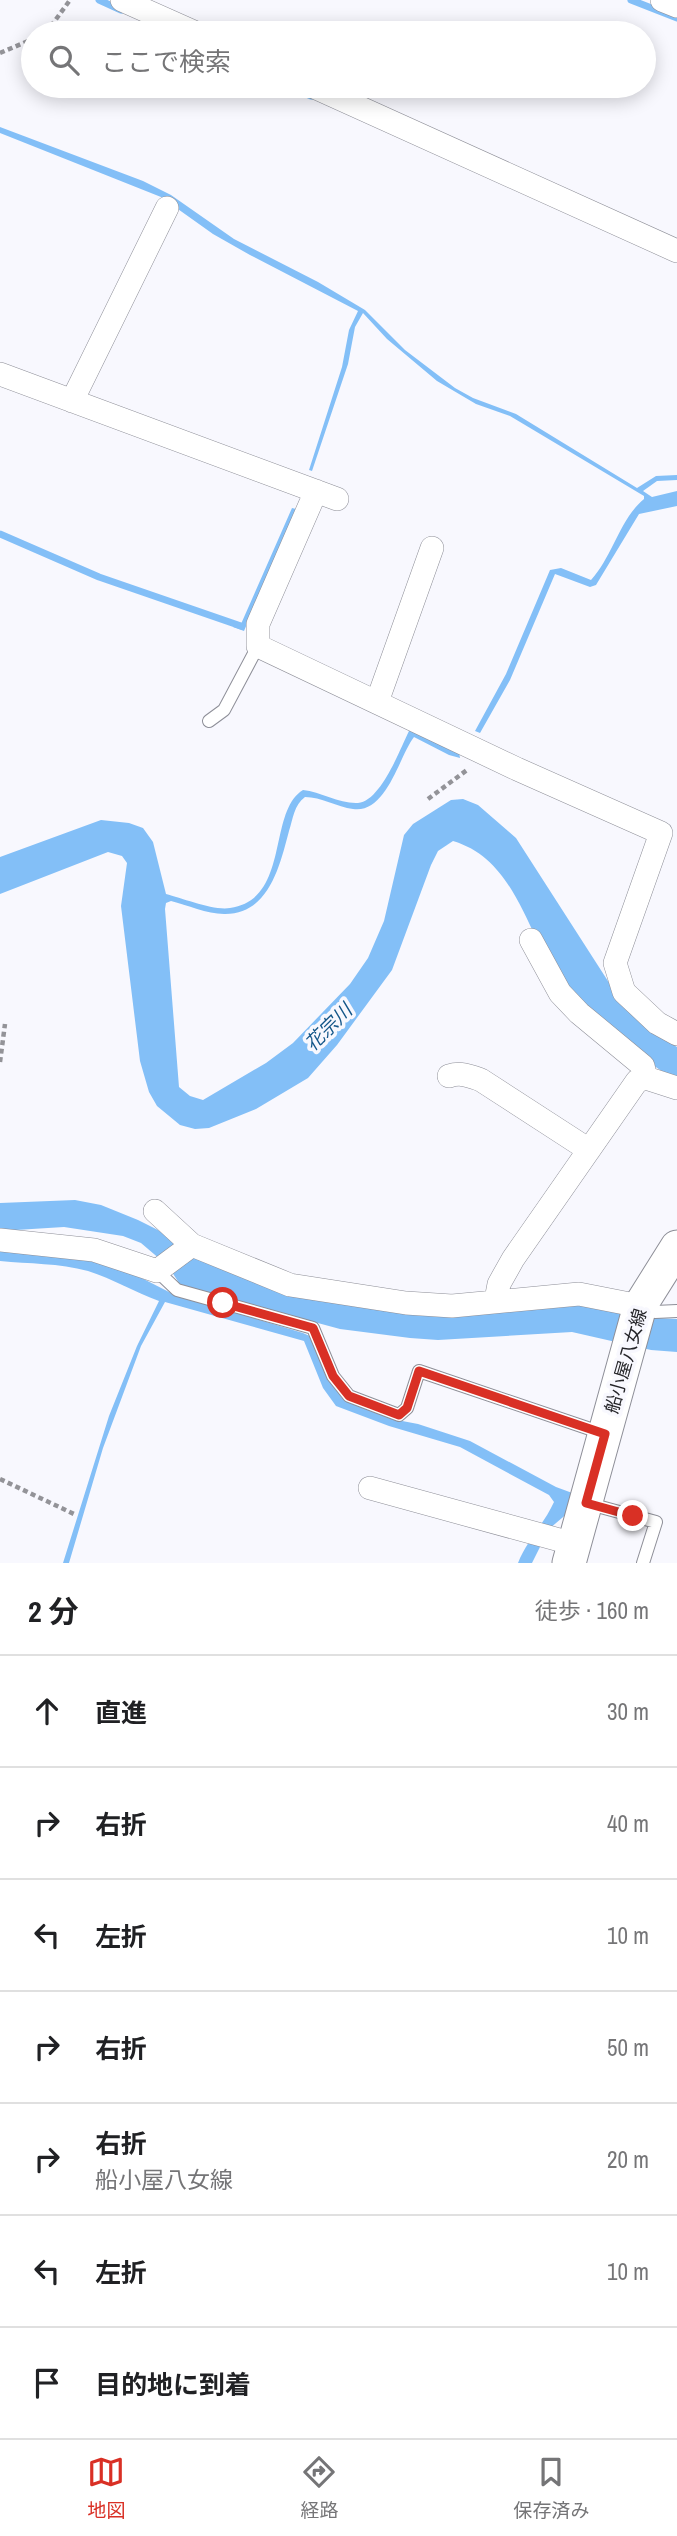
<!DOCTYPE html>
<html lang="ja">
<head>
<meta charset="utf-8">
<style>
	body { margin:0; font-family:"Archivo Narrow","Noto Sans JP",sans-serif; background:#f6f6f6; color:#202124 }
	.stop { position:absolute; width:21px; height:21px; margin:-16px; border:5px solid #d93025; border-radius:50%; background:#fff }
	.stop.end { background:#d93025; border-color:#fff; box-shadow:0 2px 7px #0008 }
	.list { margin:0; padding:0; list-style:none }
	h2 { display:flex; justify-content:space-between; align-items:center; height:91px; margin:0; padding:0 28px; font-size:30px }
	h2 small { font-size:23px; font-weight:400; color:#757577 }
	.list li { display:grid; grid-template-columns:46px 1fr auto; gap:21px; align-items:center; box-sizing:border-box; height:112px; padding:0 28px; border-top:2px solid #e0e0e0 }
	.list b { display:block; font-size:26px; white-space:nowrap }
	.list p { margin:0; font-size:23px; white-space:nowrap; color:#757577 }
	.list em { font-size:23px; font-style:normal; color:#757577 }
	.icon { flex:none; width:38px; height:38px; fill:none; stroke:currentColor; stroke-width:2; stroke-linecap:round; stroke-linejoin:round }
	.map { position:relative; flex:none; width:677px; height:1563px; overflow:hidden }
	.search { position:absolute; background:#fff; box-shadow:0 4px 18px #0003; left:21px; right:21px; top:21px; height:77px; display:flex; align-items:center; gap:18px; box-sizing:border-box; padding:0 24px; border-radius:38px; color:#757577; font-size:26px }
	.sheet { height:875px; background:#fff }
	nav { display:flex; justify-content:space-around; align-items:center; box-sizing:border-box; height:98px; border-top:2px solid #e0e0e0; background:#fff; font-size:19px; color:#757577 }
	nav a { display:grid; justify-items:center; gap:4px }
	nav .on { color:#d93025 }
	.map>svg:first-child { display:block }
	.water { fill:#83bff7 }
	.lines { fill:none; stroke-linecap:round; stroke-linejoin:round }
	.stream { stroke:#83bff7; stroke-width:7 }
	.service-casing { stroke:#8e8f98; stroke-width:14 }
	.minor-casing { stroke:#8e8f98; stroke-width:24 }
	.secondary-casing { stroke:#8e8f98; stroke-width:35 }
	.path { stroke:#939398; stroke-width:4.5; stroke-dasharray:5 3.5; stroke-linecap:butt }
	.service { stroke:#fff; stroke-width:12 }
	.minor { stroke:#fff; stroke-width:23 }
	.secondary { stroke:#fff; stroke-width:33 }
	.route { stroke:#d93025; stroke-width:9 }
	.labels { text-anchor:middle; stroke-width:7; stroke-linejoin:round; paint-order:stroke }
	.street-label { font-size:18px; fill:#252529; stroke:#f8f8fe }
	.water-label { font-size:19px; font-style:italic; fill:#135689; stroke:#f8f8fe }
</style>
</head>
<body>
<div class="map">
<svg width="677" height="1563" viewBox="0 0 677 1563">
	<rect width="100%" height="100%" fill="#f8f8fe"/>
	<path class="water" d="M0 127 143 181 171 195 234 239 318 282 365 310 405 350 455 388 473 398 516 414 637 488 656 476 677 475V480L657 481 643 491 652 497 677 491V506L639 514 596 585 590 587 555 574 510 680 480 733 475 731 506 674 550 570 561 568 591 580C613 556 619 520 644 499V496L510 416 476 404 437 381 387 339 363 313 355 327 348 364 312 471 309 470 342 367 349 330 358 311 250 255 213 234 161 197 0 133Z
		M292 508 296 509 244 631 233 627 235 622 241 624Z
		M414 730 459 752 460 758 449 755 414 737C399 756 387 814 353 809 337 807 321 797 305 797 294 805 293 819 289 831 280 865 269 915 224 914 207 914 187 905 171 901L166 903 165 909 179 1087 190 1096 203 1100 266 1063 293 1043 350 984 368 958 384 921 404 835 413 824 451 800 463 799 478 805 516 838 615 992 644 1026 677 1047V1081C644 1061 617 1037 589 1011 582 1004 573 997 566 989 527 942 520 861 453 841L438 851 431 865 392 970 337 1045 308 1078 256 1109 209 1128 195 1129 180 1125 157 1106 149 1092 140 1061 121 906 127 863 122 856 108 852 0 894V857L101 820 129 823 143 828 153 842 166 894C182 898 214 911 230 908 291 899 267 812 303 790 321 792 340 804 358 803 381 801 400 749 409 731Z
		M75 1200 101 1205 138 1220 158 1230 175 1242 284 1291 581 1302 656 1318 677 1319V1352L651 1350 572 1332 438 1340 410 1338 340 1329 181 1286 168 1266 141 1243 123 1236 64 1227 0 1231V1203Z
		M0 1247 68 1253 120 1267 171 1293 303 1333 312 1337 333 1385 342 1398 397 1420 418 1424 470 1441 556 1487 575 1494 569 1512 549 1529 532 1563H518C527 1540 544 1524 554 1502L549 1495 460 1447 389 1426 336 1406 323 1388 304 1341 165 1302 141 1346 103 1448 69 1563H63L109 1416 137 1346 159 1301C135 1292 113 1279 88 1271 59 1263 29 1264 0 1261Z"/>
	<g class="lines">
		<path class="stream" d="M99 0 121 10
			M631 0 677 18
			M289 86 311 96
			M0 534 99 577 241 626"/>
		<g class="service-casing">
			<path id="service" d="M209 721 224 710 258 646
				M157 1271 177 1290 313 1328 333 1376 349 1396 399 1415 407 1408 419 1371 605 1434
				M640 1306 655 1312 677 1311
				M586 1503 656 1522 643 1563"/>
		</g>
		<g class="minor-casing">
			<path id="minor" d="M122 0 196 33
				M662 0 677 6
				M312 86 677 251
				M0 374 337 499
				M72 401 167 208
				M316 491 258 624V646L517 769 661 833 615 963 624 992 657 1023 677 1034
				M377 702 432 548
				M531 940 560 993 579 1013 643 1066 646 1078
				M449 1076C461 1072 470 1076 481 1080L589 1150
				M155 1211 192 1245
				M0 1240 94 1250 157 1271 192 1245 290 1285 406 1303 452 1306 579 1294 640 1306
				M496 1300 499 1284 513 1259 637 1081 646 1078 677 1088
				M370 1488 574 1544"/>
		</g>
		<g class="secondary-casing">
			<path id="secondary" d="M569 1563 640 1306 677 1247"/>
		</g>
		<path class="path" d="M46 33 70 0
			M0 53 33 39
			M428 799 467 770
			M0 1062 5 1024
			M0 1479 74 1514"/>
		<use href="#service" class="service"/>
		<use href="#minor" class="minor"/>
		<use href="#secondary" class="secondary"/>
	</g>
	<g class="lines">
		<path class="route" d="M223 1303 313 1328 333 1376 349 1396 399 1415 407 1408 419 1371 605 1434 586 1503 633 1516"/>
	</g>
	<g class="labels">
		<g class="street-label">
			<text transform="translate(626 1361) rotate(-74)" y="6">船小屋八女線</text>
		</g>
		<g class="water-label">
			<text transform="translate(328 1027) rotate(-45)" y="7">花宗川</text>
		</g>
	</g>
</svg>
<div class="stop" style="left:223px;top:1303px"></div>
<div class="stop end" style="left:633px;top:1516px"></div>
<div class="search"><svg class="icon" aria-label="search" viewBox="0 0 24 24"><circle cx="10" cy="10" r="6"/><path d="M15 15l6 6"/></svg>ここで検索</div>
</div>
<section class="sheet">
<h2>2 分<small>徒歩 · 160 m</small></h2>
<ul class="list">
<li><svg class="icon" aria-label="ahead" viewBox="0 0 24 24"><path d="M12 20V5M6 11l6-6 6 6"/></svg><div><b>直進</b></div><em>30 m</em></li>
<li><svg class="icon" aria-label="right" viewBox="0 0 24 24"><path d="M7 20v-9h11M14 6l5 5-5 5"/></svg><div><b>右折</b></div><em>40 m</em></li>
<li><svg class="icon" aria-label="left" viewBox="0 0 24 24"><path d="M17 20v-9H6M10 6l-5 5 5 5"/></svg><div><b>左折</b></div><em>10 m</em></li>
<li><svg class="icon" aria-label="right" viewBox="0 0 24 24"><path d="M7 20v-9h11M14 6l5 5-5 5"/></svg><div><b>右折</b></div><em>50 m</em></li>
<li><svg class="icon" aria-label="right" viewBox="0 0 24 24"><path d="M7 20v-9h11M14 6l5 5-5 5"/></svg><div><b>右折</b><p>船小屋八女線</p></div><em>20 m</em></li>
<li><svg class="icon" aria-label="left" viewBox="0 0 24 24"><path d="M17 20v-9H6M10 6l-5 5 5 5"/></svg><div><b>左折</b></div><em>10 m</em></li>
<li><svg class="icon" aria-label="arrive" viewBox="0 0 24 24"><path d="M6 21V4h12l-3 4 3 4H6"/></svg><div><b>目的地に到着</b></div></li>
</ul>
</section>
<nav>
<a class="on"><svg class="icon" aria-label="map" viewBox="0 0 24 24"><path d="M3 6l6-2 6 2 6-2v14l-6 2-6-2-6 2zM9 4v14M15 6v14"/></svg>地図</a>
<a><svg class="icon" aria-label="directions" viewBox="0 0 24 24"><path d="M12 3l9 9-9 9-9-9zM9 14v-3h6M13 9l2 2-2 2"/></svg>経路</a>
<a><svg class="icon" aria-label="saved" viewBox="0 0 24 24"><path d="M7 4h10v16l-5-4-5 4z"/></svg>保存済み</a>
</nav>
</body>
</html>
